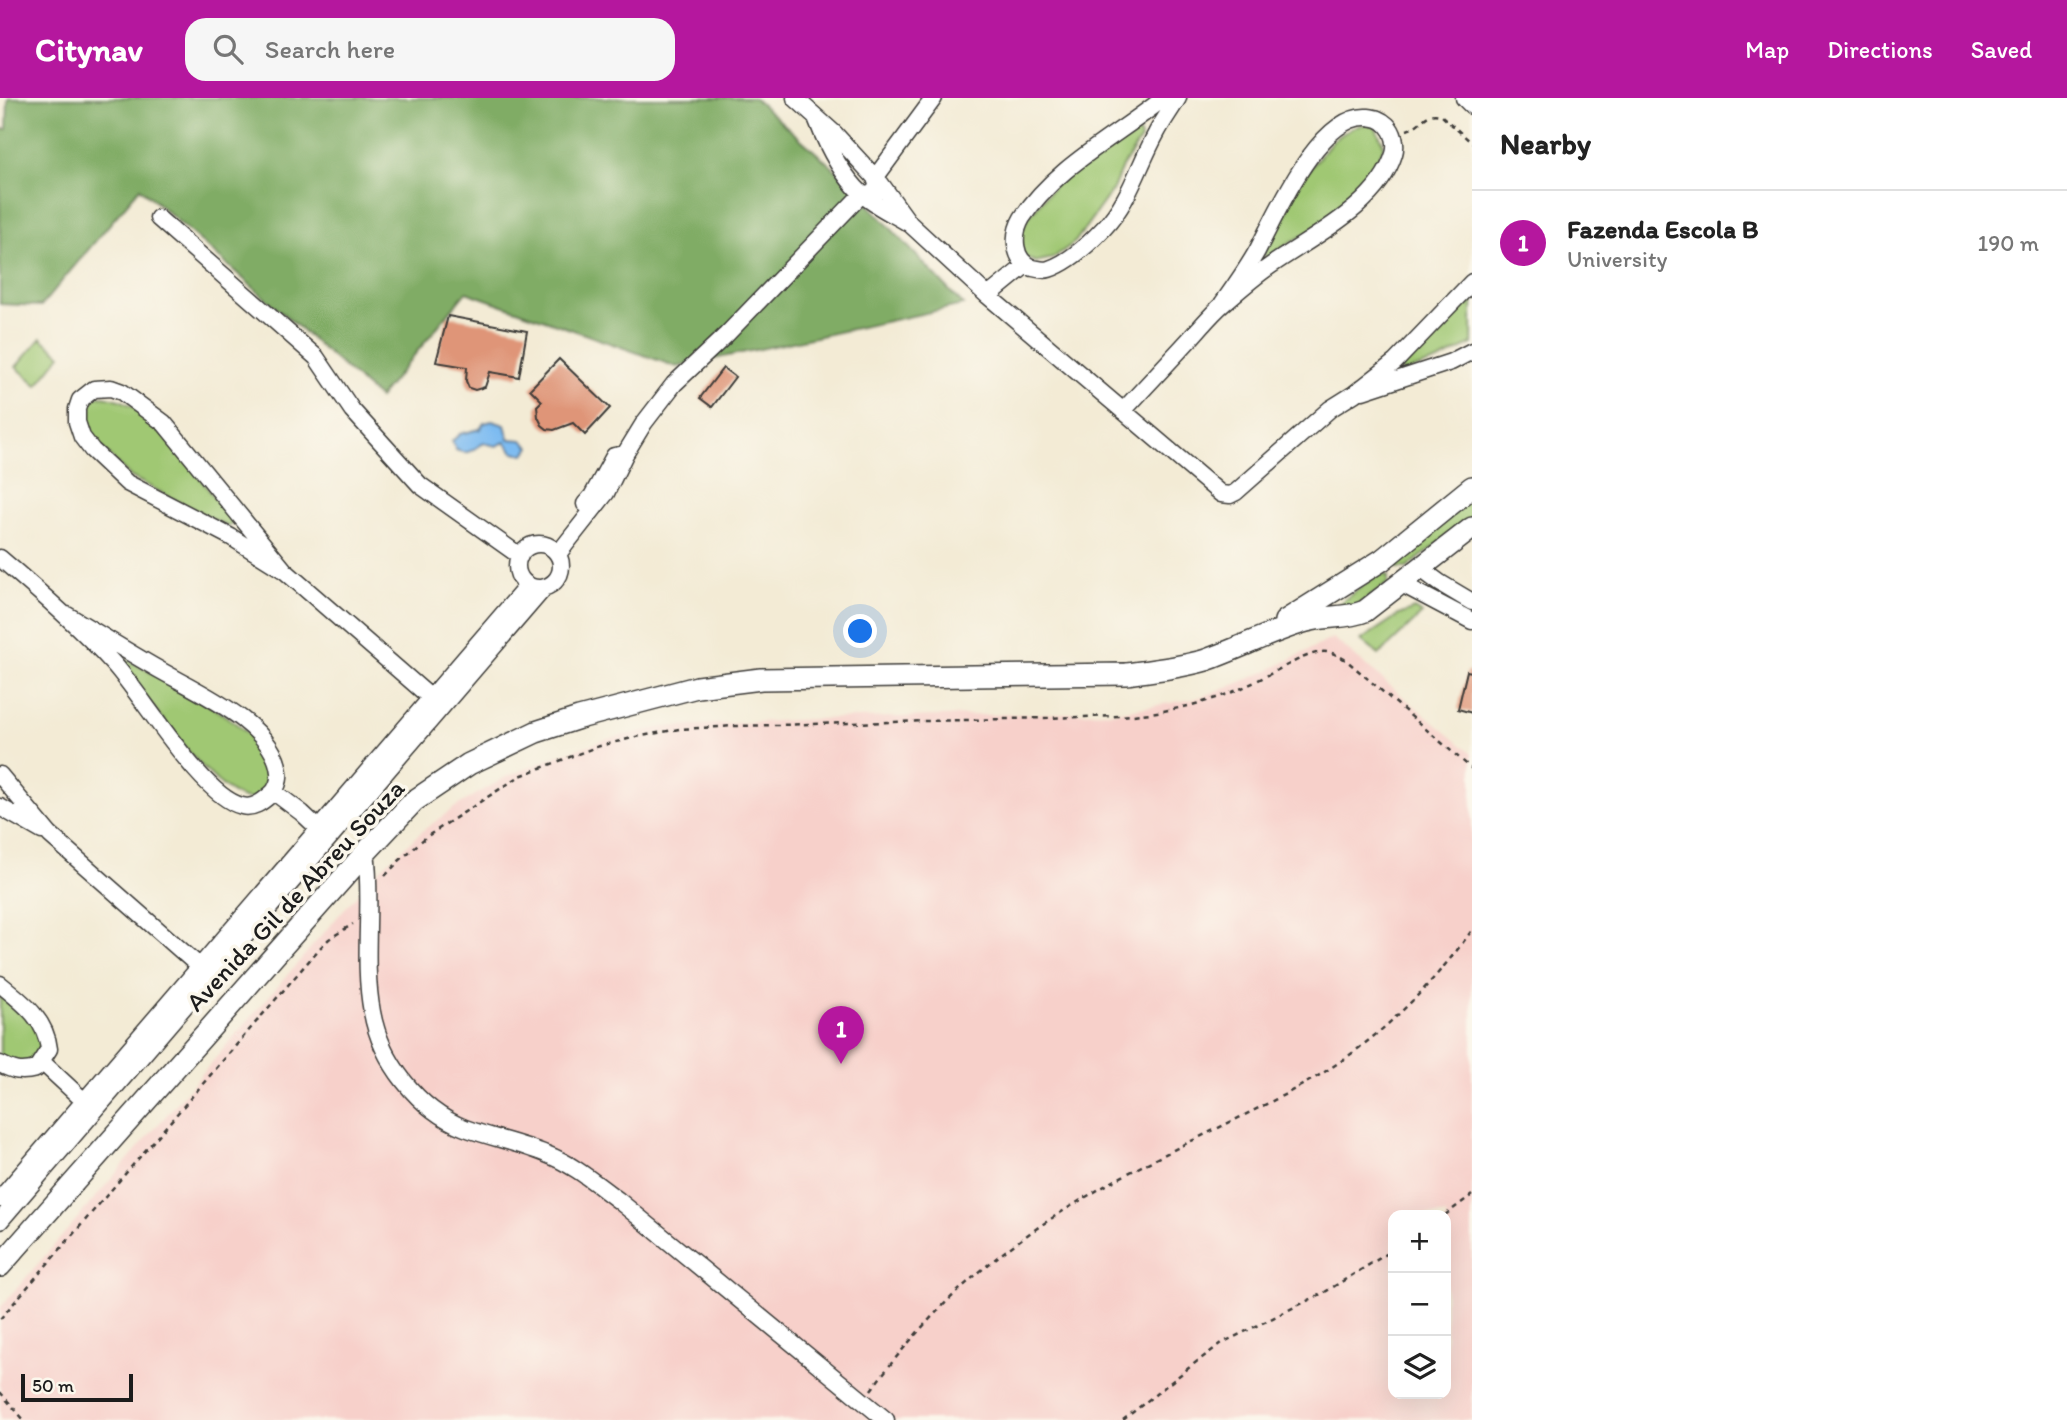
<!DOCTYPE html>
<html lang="en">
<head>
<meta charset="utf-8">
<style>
	body { margin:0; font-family:Itim,sans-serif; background:#f6f6f6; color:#222 }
	.controls { position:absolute; right:21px; bottom:21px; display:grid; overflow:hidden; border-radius:14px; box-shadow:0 7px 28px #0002 }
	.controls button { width:63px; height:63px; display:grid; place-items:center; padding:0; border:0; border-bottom:2px solid #e0e0e0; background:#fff; color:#222; font:35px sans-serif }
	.scale { position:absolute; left:21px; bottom:18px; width:112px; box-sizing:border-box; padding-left:7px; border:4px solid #1c1c1c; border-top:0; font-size:19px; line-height:24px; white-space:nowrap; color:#1c1c1c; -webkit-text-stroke:5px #fbf7ec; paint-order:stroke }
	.you { position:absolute; left:861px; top:534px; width:24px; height:24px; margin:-18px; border:5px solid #fff; border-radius:50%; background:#1a73e8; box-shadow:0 0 0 10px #1a73e833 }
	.badge { display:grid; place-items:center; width:46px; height:46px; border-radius:50%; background:#b5179e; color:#fff; font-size:23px; font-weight:700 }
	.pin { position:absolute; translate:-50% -58px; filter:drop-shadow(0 2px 4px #0008) }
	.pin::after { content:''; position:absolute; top:37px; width:24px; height:21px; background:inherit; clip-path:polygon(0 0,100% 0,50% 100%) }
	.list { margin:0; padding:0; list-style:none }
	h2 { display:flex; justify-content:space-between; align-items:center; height:91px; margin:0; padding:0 28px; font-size:30px }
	h2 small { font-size:23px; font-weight:400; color:#767676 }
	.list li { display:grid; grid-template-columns:46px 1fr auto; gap:21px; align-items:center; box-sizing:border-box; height:105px; padding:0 28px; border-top:2px solid #e0e0e0 }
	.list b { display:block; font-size:26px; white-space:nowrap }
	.list p { margin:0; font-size:23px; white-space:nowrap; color:#767676 }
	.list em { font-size:23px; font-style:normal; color:#767676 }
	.icon { flex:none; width:38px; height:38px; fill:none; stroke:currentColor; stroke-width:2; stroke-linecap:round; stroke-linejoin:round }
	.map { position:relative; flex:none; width:1472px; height:1322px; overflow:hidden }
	header { display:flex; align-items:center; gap:42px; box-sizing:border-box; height:98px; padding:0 35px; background:#b5179e; color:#fff }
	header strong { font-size:33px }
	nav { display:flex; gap:38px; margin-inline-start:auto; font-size:24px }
	.search { width:490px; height:63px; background:#f6f6f6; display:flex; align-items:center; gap:18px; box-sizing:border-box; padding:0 24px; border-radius:21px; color:#767676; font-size:26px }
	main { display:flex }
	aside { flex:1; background:#fff }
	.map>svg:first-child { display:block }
	.built { fill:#f7d0ca; fill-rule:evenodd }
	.green { fill:#a0c873; stroke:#5e7248; stroke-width:2 }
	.forest { fill:#80ac65; stroke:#4e6440; stroke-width:2 }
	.water { fill:#7dbbf1; stroke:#4c6c86; stroke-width:2 }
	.building { fill:#df9578 }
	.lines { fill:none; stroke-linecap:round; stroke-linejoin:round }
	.minor-casing { stroke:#3c3b38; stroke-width:19 }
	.tertiary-casing { stroke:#3c3b38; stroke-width:24 }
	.path { stroke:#3c3b38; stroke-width:2.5; stroke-dasharray:5 5; stroke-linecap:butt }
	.minor { stroke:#fff; stroke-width:16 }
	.tertiary { stroke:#fff; stroke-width:21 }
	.labels { text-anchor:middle; stroke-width:7; stroke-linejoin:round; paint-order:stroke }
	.street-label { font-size:26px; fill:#1c1c1c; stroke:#fbf7ec }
</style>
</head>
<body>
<header>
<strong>Citynav</strong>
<div class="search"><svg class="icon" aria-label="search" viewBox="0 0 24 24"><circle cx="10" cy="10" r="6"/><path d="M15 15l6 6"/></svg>Search here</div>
<nav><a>Map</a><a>Directions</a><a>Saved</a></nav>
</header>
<main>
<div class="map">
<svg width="1472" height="1322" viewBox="0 0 1472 1322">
	<rect width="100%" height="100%" fill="#fbf7ec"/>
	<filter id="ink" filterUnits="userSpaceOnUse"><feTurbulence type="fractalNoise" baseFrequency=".0143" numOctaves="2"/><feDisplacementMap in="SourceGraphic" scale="14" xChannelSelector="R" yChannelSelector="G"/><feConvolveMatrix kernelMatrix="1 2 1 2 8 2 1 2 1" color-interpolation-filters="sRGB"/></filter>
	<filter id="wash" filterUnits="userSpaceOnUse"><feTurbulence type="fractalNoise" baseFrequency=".00686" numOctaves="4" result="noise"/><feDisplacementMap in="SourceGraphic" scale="28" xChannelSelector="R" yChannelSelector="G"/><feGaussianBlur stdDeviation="1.57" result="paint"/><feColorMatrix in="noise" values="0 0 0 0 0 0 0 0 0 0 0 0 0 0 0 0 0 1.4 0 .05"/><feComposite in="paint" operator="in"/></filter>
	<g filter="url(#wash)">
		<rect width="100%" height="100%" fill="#f3ebd5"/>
		<path class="built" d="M1333 540 1472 656V1322H0V1210L340 816 380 771 425 731 457 708 506 679 559 657 607 641 663 629 816 621 1116 614 1194 601 1229 589 1267 573ZM1393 1117H1446V1296H1393Z"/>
		<path class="green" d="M1366 26 1375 28 1384 47C1372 80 1358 100 1329 121 1310 135 1288 144 1269 159L1263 158 1299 84 1332 43 1351 30Z
			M1134 34 1140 37 1141 41 1122 69 1113 91 1075 144 1053 160 1035 164 1023 158 1020 138 1027 121 1059 82Z
			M1472 197V246L1438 263 1402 275 1401 269 1440 233Z
			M41 240 61 257 37 287 16 269Z
			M99 298C156 299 199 384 232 423L231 427 228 429 131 379 98 346 84 326 82 312 88 303Z
			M1472 399V418L1407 470H1398L1393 462Z
			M1380 475 1388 478V485L1354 510 1332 511Z
			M1414 511 1422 516 1379 557 1361 542 1399 517Z
			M121 561 130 563C172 587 253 623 274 668 276 672 275 678 274 683 267 690 259 702 248 701 214 699 141 592 119 563Z
			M0 893C10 901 21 909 30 919 48 941 44 962 14 967L0 958Z"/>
		<path class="forest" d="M8 0H754L837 73 963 207 677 269 466 194 379 300 140 90 41 208 0 206V31H7Z"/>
		<path class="water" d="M492 323 505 327 509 341 522 342 530 349 525 356 514 355 505 344 496 348 484 345C472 351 471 358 456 352L452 343 460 336 480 331 484 325Z"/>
		<g id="blocks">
			<path class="building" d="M448 218 527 233 519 279 490 274 485 289 475 292 469 290 466 283 467 269 436 264Z
				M559 261 610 310 585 337 573 325 554 332 547 331 542 327 538 319 537 308 542 303 530 291Z
				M723 270 735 279 712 309 700 300Z
				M1467 573 1472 574V615L1458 611Z"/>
		</g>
	</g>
	<g filter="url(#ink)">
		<use href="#blocks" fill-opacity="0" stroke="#3c3b38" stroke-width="2"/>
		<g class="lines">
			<g class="minor-casing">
				<path id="minor" d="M795 0 834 35 881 86 910 126 988 198 1221 396 1230 397 1236 394 1330 311 1354 296 1395 264 1472 184
					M1164 0C1118 37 1054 70 1022 120 1012 137 1013 163 1033 170 1039 171 1043 173 1049 171 1070 164 1089 146 1104 130 1129 104 1139 67 1156 36 1162 24 1171 12 1178 0
					M1464 0 1472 8
					M817 22C827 48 841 76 862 96 875 108 893 116 908 125
					M158 120 316 259 352 312 420 387 520 458
					M988 198 1026 167
					M1363 293 1451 264 1472 253
					M1123 313C1144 290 1166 267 1188 243 1200 230 1211 216 1224 205 1239 192 1254 179 1270 168 1311 139 1378 108 1394 56 1397 46 1394 34 1387 27 1381 21 1376 20 1368 19 1319 15 1276 117 1257 153 1247 171 1234 189 1222 206
					M585 406 592 398 614 358 625 356
					M517 468a22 22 0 1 1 44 0a22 22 0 1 1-44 0Z
					M558 456 606 395 625 356 644 325 674 286 726 237 862 96 869 97 875 94 877 86 875 80 934 0
					M0 460C39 493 77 526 112 564 142 596 202 699 242 708 253 711 262 704 270 697 277 692 280 682 279 674 274 626 196 593 158 571 128 554 98 535 67 517
					M1421 471 1440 485 1472 504
					M285 473 164 325 122 294 111 290 94 291 80 302 77 311V324L82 339 92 352 127 385 231 439 285 473 431 600
					M1402 486 1472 523
					M0 677 50 737 200 869
					M274 694 302 715 319 731
					M0 709 42 733
					M366 754C373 807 362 861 372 914 381 963 418 1012 465 1030 492 1040 520 1045 546 1056 573 1066 595 1085 618 1102L886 1322
					M0 886C22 904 46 921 49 951L36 971C21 975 14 973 0 966
					M42 964 84 1003
					M0 1101 528 487
					M0 1123 545 489"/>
			</g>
			<g class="tertiary-casing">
				<path id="tertiary" d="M1285 523 1382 462 1472 389
					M0 1168 366 754 414 703 469 666 536 634 579 620 697 589 761 581 1126 576C1153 572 1180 570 1206 562 1240 550 1272 533 1307 523 1326 517 1346 521 1365 513L1472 430"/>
			</g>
			<path class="path" d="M1407 32C1422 28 1426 11 1442 18L1472 45
				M385 778 399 763 426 739 520 678 596 649 636 639 679 631 736 628 1121 618C1161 615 1204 607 1242 590 1261 582 1303 556 1321 554 1330 553 1338 557 1346 562L1472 671
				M1445 1117 1472 1097
				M0 1221 320 850 329 841 353 826
				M871 1292C932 1209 993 1155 1081 1102 1153 1058 1232 1026 1306 985 1372 948 1429 892 1472 832
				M0 1294 24 1322
				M1123 1322 1195 1265 1222 1245 1325 1194 1393 1152"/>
			<use href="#minor" class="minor"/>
			<use href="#tertiary" class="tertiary"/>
		</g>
	</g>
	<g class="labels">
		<g class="street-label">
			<text transform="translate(295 797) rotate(-47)" y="9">Avenida Gil de Abreu Souza</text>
		</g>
	</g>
</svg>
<div class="controls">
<button>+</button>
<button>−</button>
<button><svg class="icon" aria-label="layers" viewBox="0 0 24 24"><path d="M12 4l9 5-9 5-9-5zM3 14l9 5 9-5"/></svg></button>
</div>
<div class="scale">50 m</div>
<div class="you"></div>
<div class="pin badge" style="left:841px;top:966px">1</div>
</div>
<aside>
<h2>Nearby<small></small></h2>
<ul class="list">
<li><span class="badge">1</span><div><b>Fazenda Escola B</b><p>University</p></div><em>190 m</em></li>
</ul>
</aside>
</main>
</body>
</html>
